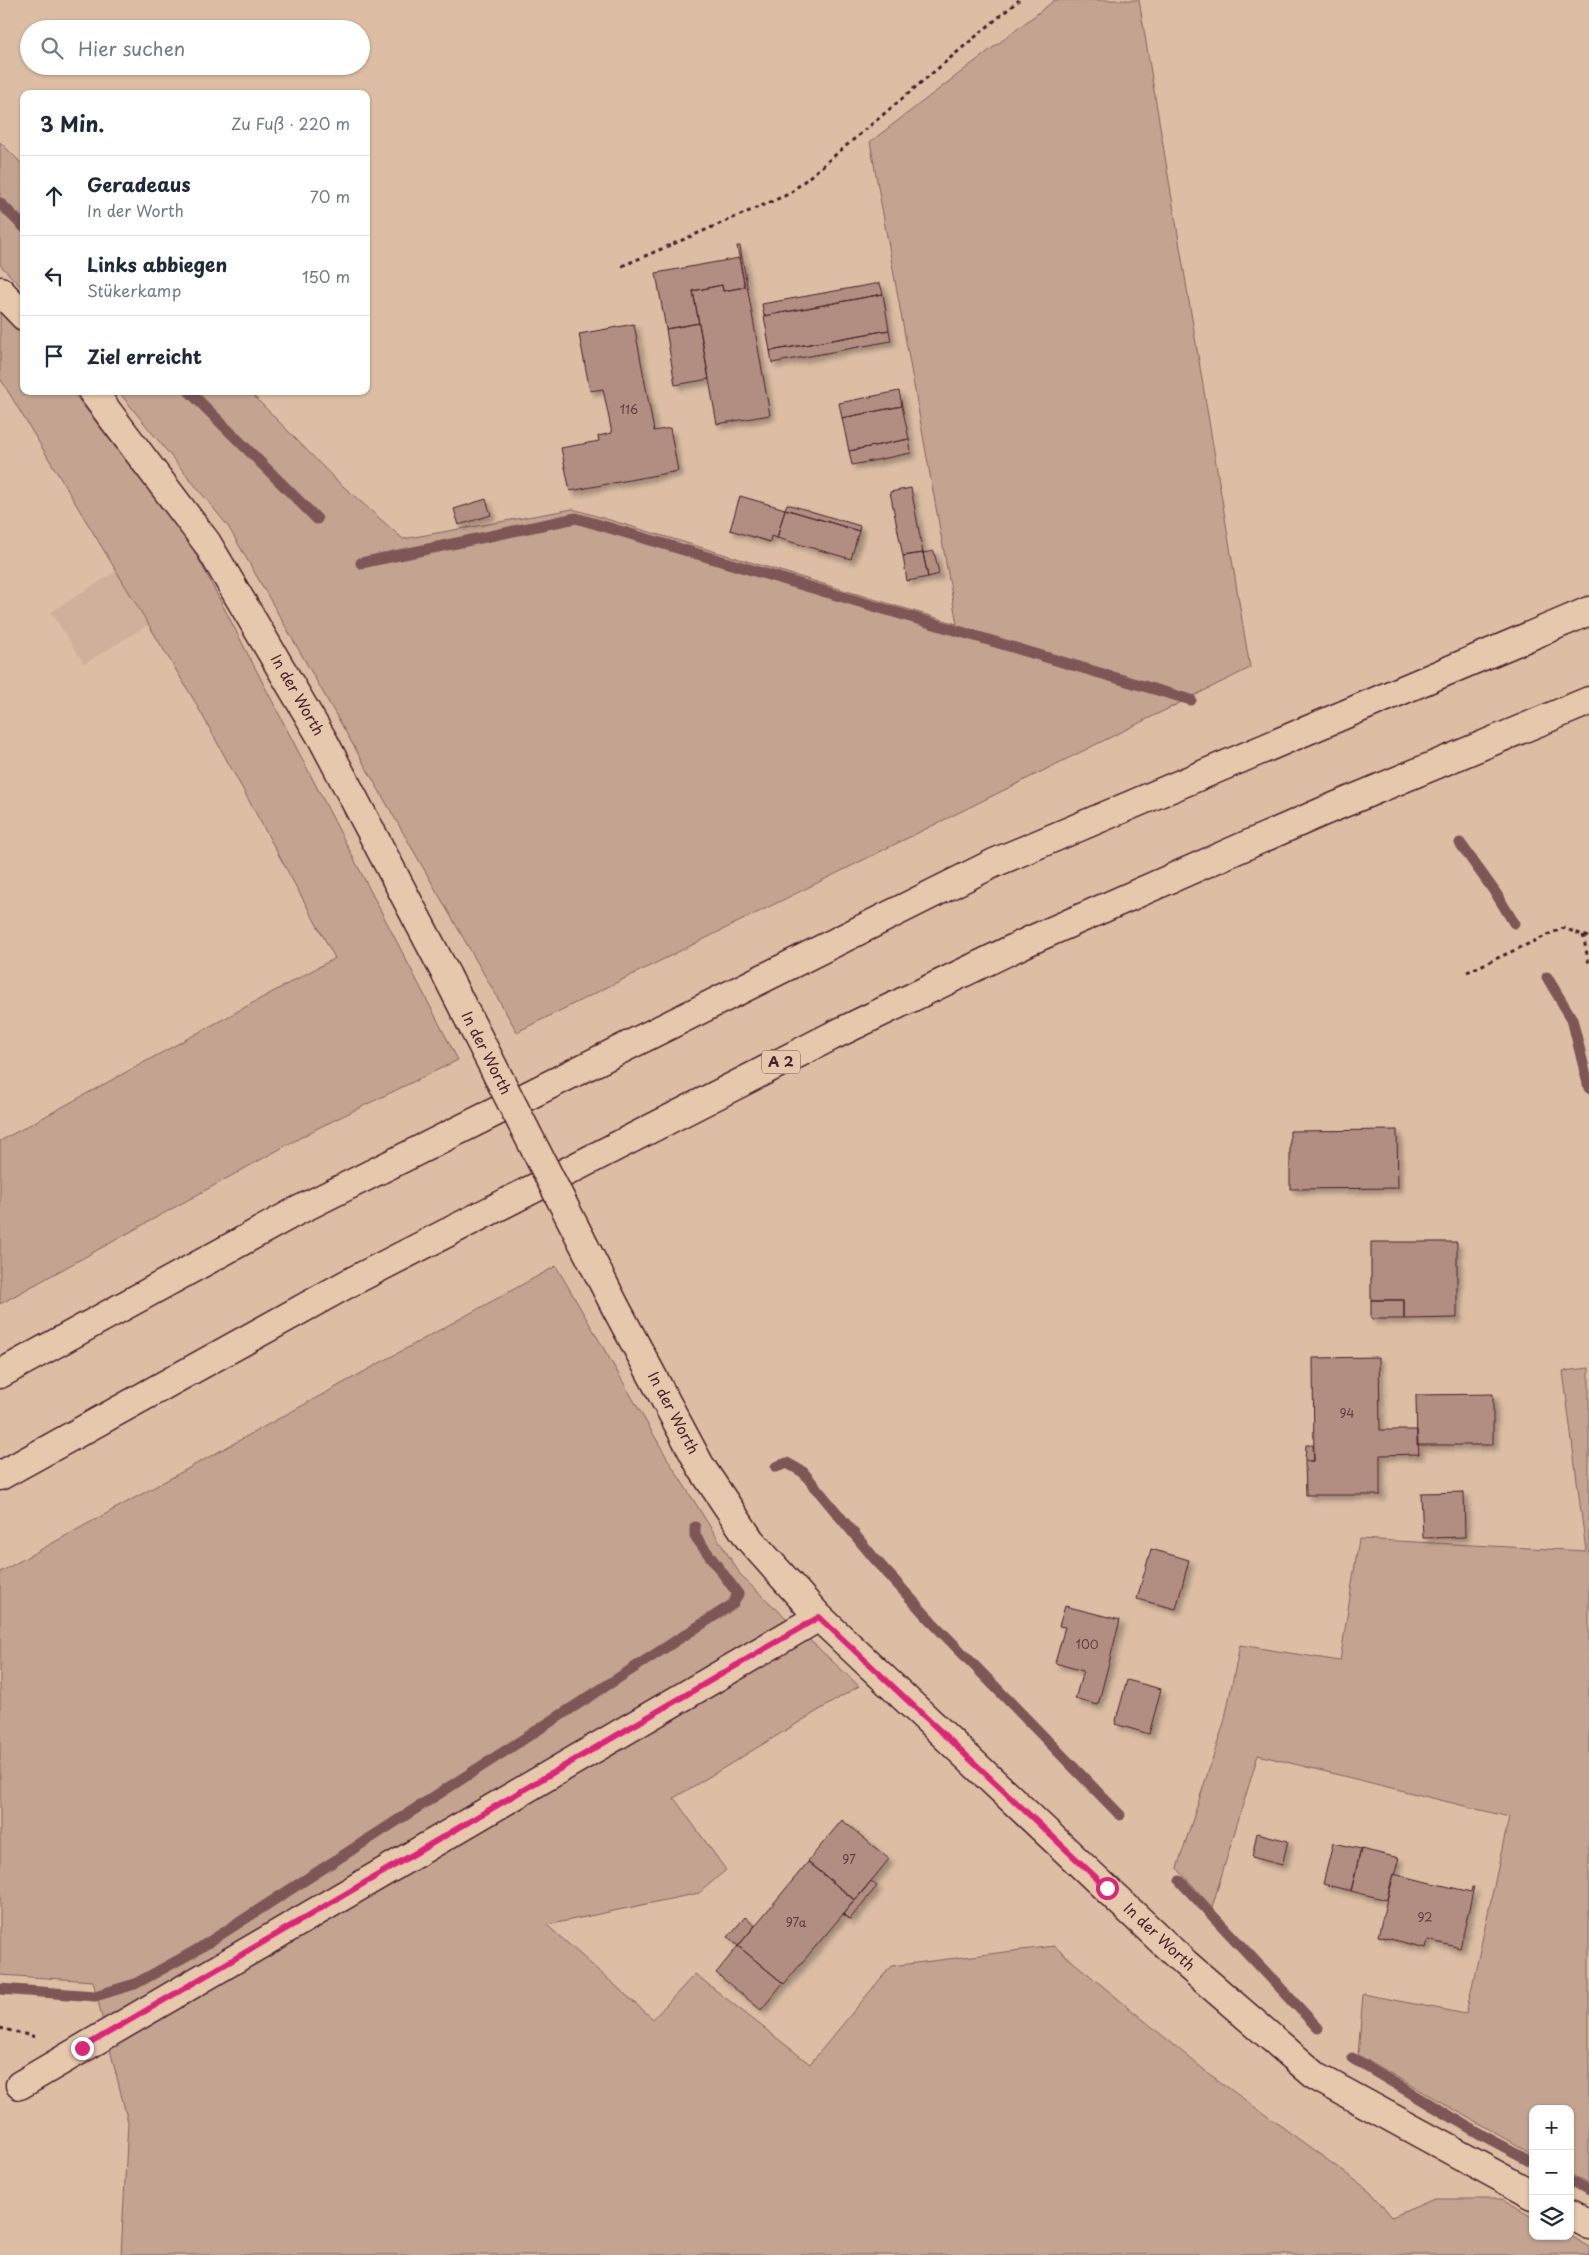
<!DOCTYPE html>
<html lang="de">
<head>
<meta charset="utf-8">
<style>
	body { margin:0; font-family:"Playpen Sans",sans-serif; background:#f2f2f3; color:#1f2937 }
	.controls { position:absolute; right:15px; bottom:15px; display:grid; overflow:hidden; border-radius:10px; box-shadow:0 1px 4px #0004 }
	.controls button { width:45px; height:45px; display:grid; place-items:center; padding:0; border:0; border-bottom:1px solid #e0e1e3; background:#fff; color:#1f2937; font:25px sans-serif }
	.stop { position:absolute; width:15px; height:15px; margin:-11px; border:4px solid #db2777; border-radius:50%; background:#fff }
	.stop.end { background:#db2777; border-color:#fff; box-shadow:0 1px 5px #0008 }
	.list { margin:0; padding:0; list-style:none }
	h2 { display:flex; justify-content:space-between; align-items:center; height:65px; margin:0; padding:0 20px; font-size:21px }
	h2 small { font-size:16px; font-weight:400; color:#747a83 }
	.list li { display:grid; grid-template-columns:32px 1fr auto; gap:15px; align-items:center; box-sizing:border-box; height:80px; padding:0 20px; border-top:1px solid #e0e1e3 }
	.list b { display:block; font-size:19px; white-space:nowrap }
	.list p { margin:0; font-size:16px; white-space:nowrap; color:#747a83 }
	.list em { font-size:16px; font-style:normal; color:#747a83 }
	.icon { flex:none; width:28px; height:28px; fill:none; stroke:currentColor; stroke-width:2; stroke-linecap:round; stroke-linejoin:round }
	.map { position:relative; flex:none; width:1589px; height:2255px; overflow:hidden }
	.search { position:absolute; background:#fff; box-shadow:0 1px 4px #0004; left:20px; top:20px; width:350px; height:55px; display:flex; align-items:center; gap:12px; box-sizing:border-box; padding:0 18px; border-radius:28px; color:#747a83; font-size:19px }
	.panel { position:absolute; background:#fff; box-shadow:0 1px 4px #0004; left:20px; top:90px; width:350px; height:305px; border-radius:10px }
	.map>svg:first-child { display:block }
	.built { fill:#d0b09a }
	.green { fill:#c4a391; stroke:#87615e }
	.lines { fill:none; stroke-linecap:round; stroke-linejoin:round }
	.stream { stroke:#7e5756; stroke-width:11 }
	.building { fill:#b18e81; stroke:#4a1f2b; filter:url(#shadow) }
	.minor-casing { stroke:#4a1f2b; stroke-width:31 }
	.motorway-casing { stroke:#4a1f2b; stroke-width:31 }
	.path { stroke:#4a1f2b; stroke-width:3; stroke-dasharray:4 4; stroke-linecap:butt }
	.minor { stroke:#e6c8ad; stroke-width:28 }
	.motorway { stroke:#e6c8ad; stroke-width:28 }
	.minor-bridge-casing { stroke:#4a1f2b; stroke-width:31; stroke-linecap:butt }
	.minor-bridge { stroke:#e6c8ad; stroke-width:28 }
	.route { stroke:#db2777; stroke-width:6 }
	.labels { text-anchor:middle; stroke-width:5; stroke-linejoin:round; paint-order:stroke }
	.number-label { font-size:12px; fill:#643b40 }
	.shield { fill:#e6c8ad; stroke:#795252; stroke-width:1 }
	.shield-label { font-size:14px; font-weight:bold; fill:#4a1f2b }
	.street-label { font-size:15px; fill:#4a1f2b; stroke:#e6c8ad }
</style>
</head>
<body>
<div class="map">
<svg width="1589" height="2255" viewBox="0 0 1589 2255">
	<defs>
		<filter id="shadow"><feDropShadow dx="4.5" dy="4.5" stdDeviation="2.5" flood-color="#0004"/></filter>
	</defs>
	<rect width="100%" height="100%" fill="#ddbea5"/>
	<filter id="ink" filterUnits="userSpaceOnUse"><feTurbulence type="fractalNoise" baseFrequency=".02" numOctaves="2"/><feDisplacementMap in="SourceGraphic" scale="10" xChannelSelector="R" yChannelSelector="G"/><feConvolveMatrix kernelMatrix="1 2 1 2 8 2 1 2 1" color-interpolation-filters="sRGB"/></filter>
	<g filter="url(#ink)">
		<path class="built" d="M116 571 148 625 84 664 51 612Z"/>
		<path class="green" d="M1055 0H1139L1250 668 517 1032 228 526 118 391H249L335 479 403 539 573 509 957 624 870 142Z
			M0 142 24 166V290L0 265Z
			M0 312 24 338V391H72L193 548 458 1060 316 1129 0 1304V1141L335 958 194 700 0 378Z
			M556 1266 670 1463 742 1577 859 1686 674 1798 726 1870 699 1893 547 1925 653 2019 695 1974 810 2064 891 1966 1054 1946 1208 2073 1370 2191 1392 2217 1434 2199H1502L1533 2216V2236H1570L1589 2247V2255H121L128 2122 93 1981 0 1975V1572Z
			M1589 1368V2184L1570 2174V2109H1533V2154L1358 2055 1363 1994 1466 2014 1509 1817 1258 1755 1212 1907 1177 1868 1224 1723 1240 1645 1340 1661 1359 1539 1586 1551 1563 1371Z"/>
		<g class="lines">
			<path class="stream" d="M0 203 24 227
				M189 391 317 519
				M361 563 576 518 1191 700
				M1460 843 1497 895 1514 923
				M1547 977 1572 1019 1589 1088
				M776 1467 787 1463 803 1472 874 1558 931 1621 1120 1815
				M1180 1881 1318 2028
				M0 1989 95 1996 135 1984 195 1951 733 1604 738 1594 695 1536V1527
				M1352 2058 1482 2135 1533 2162
				M1570 2181 1589 2191"/>
		</g>
		<path class="building" d="M737 246H740L770 415 717 424 693 291 722 285 723 291 745 287Z
			M739 258 745 287 723 291 722 285 693 291 699 323 666 329 656 273Z
			M880 283 883 294 764 316 762 304Z
			M883 294 889 330 770 351 764 316Z
			M699 323 709 379 675 385 666 329Z
			M634 324 654 431 670 428 678 471 570 491 561 448 599 441 598 436 612 433 603 389 590 391 579 334Z
			M889 330 891 341 772 363 770 351Z
			M899 391 902 406 842 418 839 403Z
			M902 406 909 439 849 451 842 418Z
			M909 439 911 453 852 465 849 451Z
			M911 488 923 553 903 556 890 492Z
			M740 496 785 509 777 538 771 536 770 542 730 530Z
			M486 499 491 515 459 525 454 509Z
			M787 504 860 526 859 531 785 509Z
			M785 509 859 531 851 559 777 538Z
			M934 551 939 574 928 577 923 553Z
			M923 553 928 577 907 581 903 556Z
			M1397 1130 1398 1188 1290 1189V1131Z
			M1371 1242H1457V1318L1404 1319V1300H1371Z
			M1371 1300H1404V1319H1371Z
			M1379 1357 1380 1430H1417L1419 1454 1380 1455V1495H1306L1305 1461H1314L1313 1358Z
			M1493 1394V1445H1417L1416 1395Z
			M1306 1445H1313L1314 1461H1305Z
			M1464 1492 1465 1537 1423 1538 1421 1493Z
			M1151 1549 1189 1560 1176 1609 1137 1599Z
			M1065 1606 1120 1620 1098 1705 1075 1699 1083 1671 1055 1663 1065 1627 1059 1626Z
			M1127 1680 1161 1689 1149 1734 1115 1724Z
			M842 1820 889 1859 855 1901 808 1861Z
			M1257 1833 1288 1841 1282 1865 1252 1857Z
			M1333 1843 1361 1849 1351 1891 1323 1884Z
			M1361 1849 1399 1858 1387 1900 1351 1891Z
			M808 1862 855 1900 843 1914 850 1919 843 1914 784 1984 738 1946Z
			M1393 1874 1471 1892 1472 1887H1474L1460 1948 1428 1940 1426 1948 1378 1936Z
			M871 1881 877 1886 850 1919 843 1914Z
			M745 1917 755 1926 738 1946 728 1937Z
			M738 1946 783 1983 761 2010 716 1973Z"/>
		<g class="lines">
			<g class="minor-casing">
				<path id="minor" d="M0 291 24 316
					M92 391 207 543 323 740 447 976
					M616 1308 701 1467 750 1540 819 1617 1185 1963 1317 2077 1533 2195
					M20 2085 819 1617
					M1570 2215 1589 2225"/>
			</g>
			<g class="motorway-casing">
				<path id="motorway" d="M0 1374 295 1212 994 863 1589 611
					M0 1476 347 1284 832 1036 1029 941 1322 812 1589 701"/>
			</g>
			<path class="path" d="M622 266 789 194 1019 0
				M1583 935 1589 964
				M1467 972 1563 928 1589 937
				M0 2028 36 2037"/>
			<use href="#minor" class="minor"/>
			<use href="#motorway" class="motorway"/>
			<g class="minor-bridge-casing">
				<path id="minor-bridge" d="M447 976 616 1308"/>
			</g>
			<use href="#minor-bridge" class="minor-bridge"/>
		</g>
	</g>
	<g class="lines" filter="url(#ink)">
		<path class="route" d="M82 2048 819 1617 1107 1888"/>
	</g>
	<g class="labels">
		<g class="number-label">
			<text x="629" y="414">116</text>
			<text x="1347" y="1418">94</text>
			<text x="1087" y="1649">100</text>
			<text x="849" y="1864">97</text>
			<text x="1425" y="1922">92</text>
			<text x="796" y="1927">97a</text>
		</g>
		<rect class="shield" x="762" y="1050.5" width="38" height="23" rx="4"/>
		<g class="shield-label">
			<text x="781" y="1067">A 2</text>
		</g>
		<g class="street-label">
			<text transform="translate(297 695) rotate(60)" y="5">In der Worth</text>
			<text transform="translate(486 1053) rotate(63)" y="5">In der Worth</text>
			<text transform="translate(673 1413) rotate(62)" y="5">In der Worth</text>
			<text transform="translate(1159 1937) rotate(43)" y="5">In der Worth</text>
		</g>
	</g>
</svg>
<div class="controls">
<button>+</button>
<button>−</button>
<button><svg class="icon" aria-label="layers" viewBox="0 0 24 24"><path d="M12 4l9 5-9 5-9-5zM3 14l9 5 9-5"/></svg></button>
</div>
<div class="stop" style="left:1107px;top:1888px"></div>
<div class="stop end" style="left:82px;top:2048px"></div>
<div class="search"><svg class="icon" aria-label="search" viewBox="0 0 24 24"><circle cx="10" cy="10" r="6"/><path d="M15 15l6 6"/></svg>Hier suchen</div>
<section class="panel">
<h2>3 Min.<small>Zu Fuß · 220 m</small></h2>
<ul class="list">
<li><svg class="icon" aria-label="ahead" viewBox="0 0 24 24"><path d="M12 20V5M6 11l6-6 6 6"/></svg><div><b>Geradeaus</b><p>In der Worth</p></div><em>70 m</em></li>
<li><svg class="icon" aria-label="left" viewBox="0 0 24 24"><path d="M17 20v-9H6M10 6l-5 5 5 5"/></svg><div><b>Links abbiegen</b><p>Stükerkamp</p></div><em>150 m</em></li>
<li><svg class="icon" aria-label="arrive" viewBox="0 0 24 24"><path d="M6 21V4h12l-3 4 3 4H6"/></svg><div><b>Ziel erreicht</b></div></li>
</ul>
</section>
</div>
</body>
</html>
